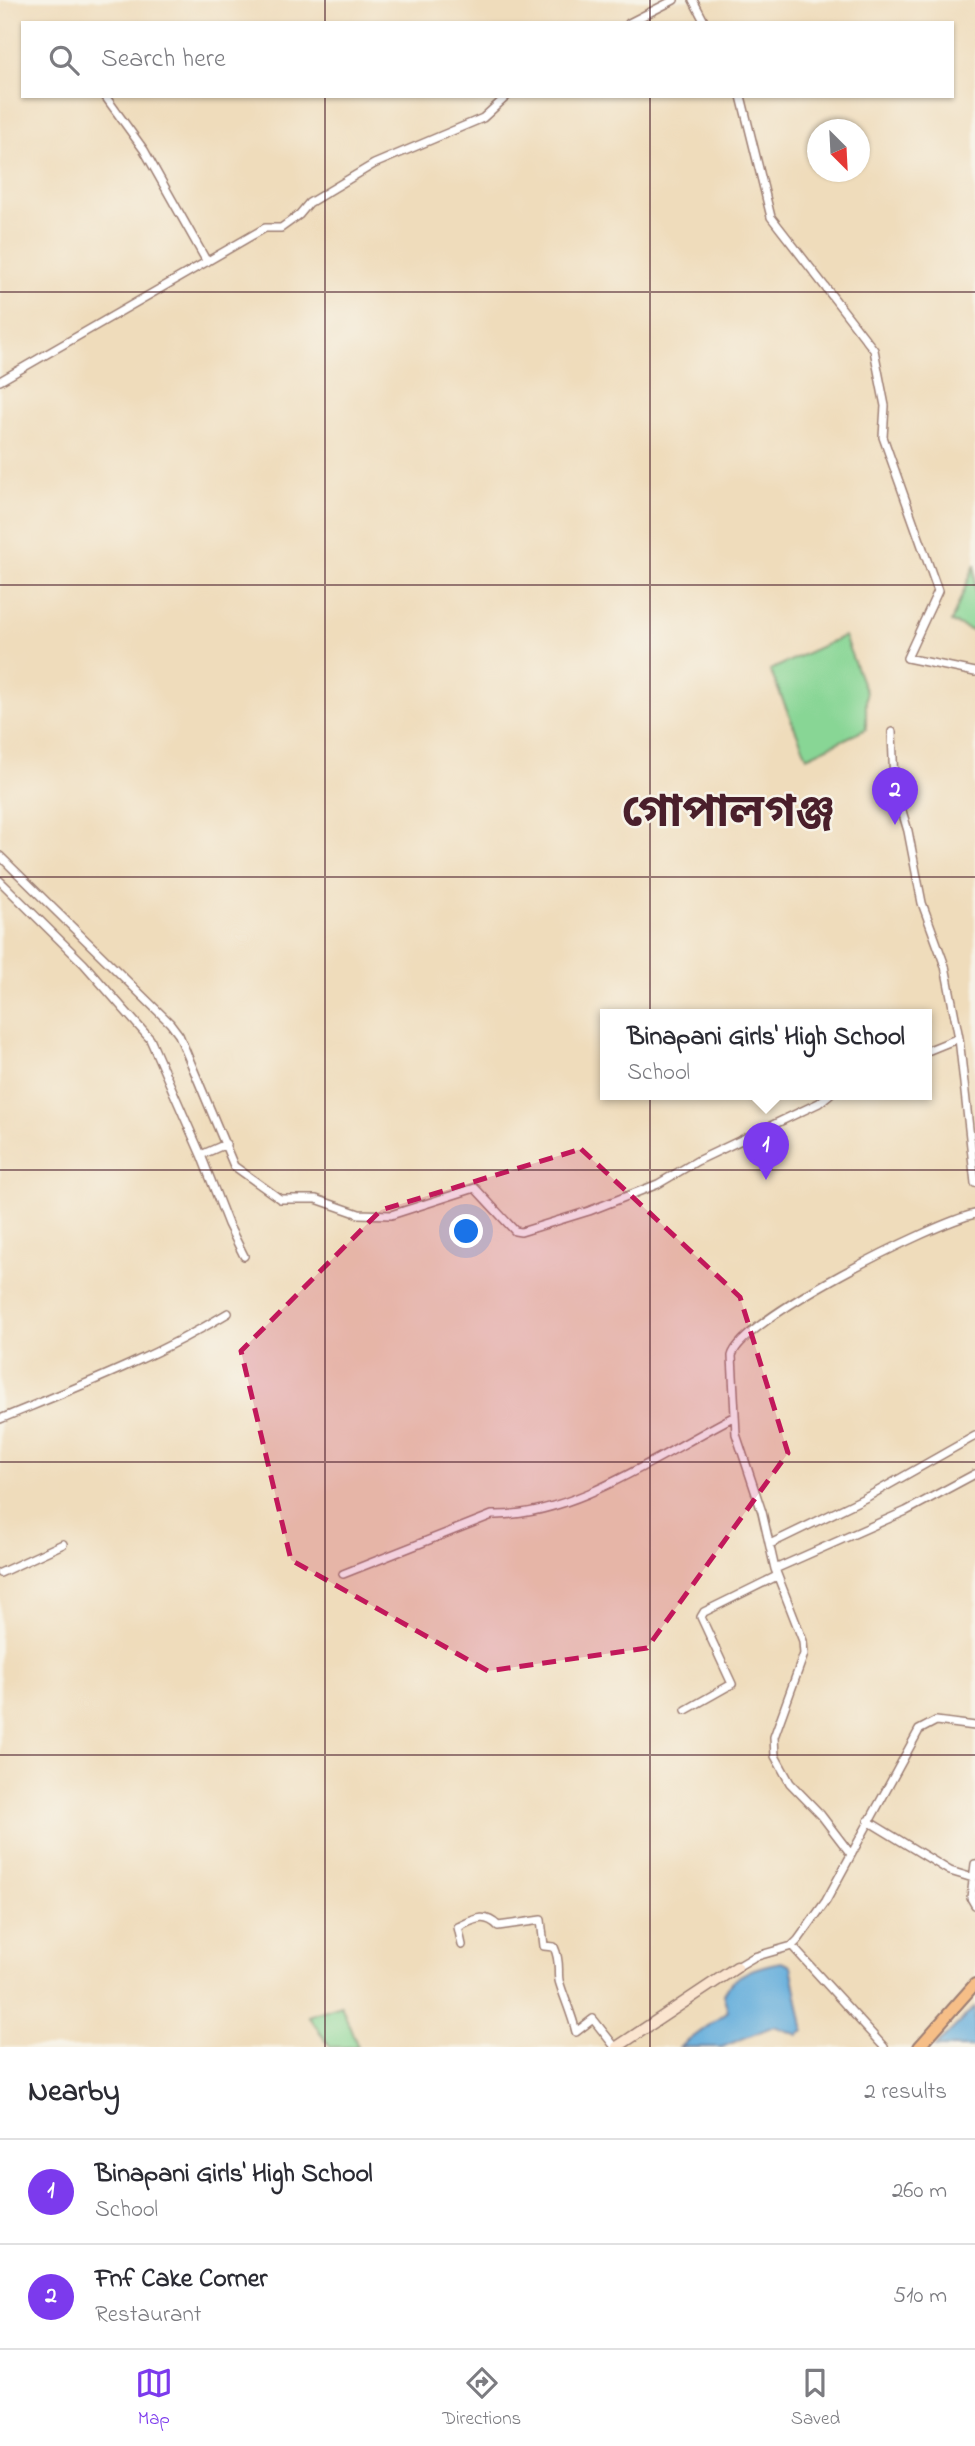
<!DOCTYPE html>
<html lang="en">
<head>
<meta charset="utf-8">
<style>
	body { margin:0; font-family:"Indie Flower","Noto Sans Bengali",sans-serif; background:#f2f2f3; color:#2b2b33 }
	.compass { position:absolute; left:807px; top:119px; width:63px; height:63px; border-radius:50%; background:#fff; box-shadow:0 2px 5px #0004; rotate:156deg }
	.you { position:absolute; left:467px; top:1232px; width:24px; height:24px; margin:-18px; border:5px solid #fff; border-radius:50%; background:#1a73e8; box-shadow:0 0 0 10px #1a73e833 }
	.badge { display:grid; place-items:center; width:46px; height:46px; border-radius:50%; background:#7c3aed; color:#fff; font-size:23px; font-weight:700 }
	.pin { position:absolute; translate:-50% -58px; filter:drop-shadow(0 2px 4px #0008) }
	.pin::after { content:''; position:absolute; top:37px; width:24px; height:21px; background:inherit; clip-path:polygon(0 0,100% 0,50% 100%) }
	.popup { position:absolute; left:600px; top:1009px; width:332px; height:91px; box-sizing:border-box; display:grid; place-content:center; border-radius:0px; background:#fff; filter:drop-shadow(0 2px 5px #0005); font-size:23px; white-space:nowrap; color:#7c7c81 }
	.popup b { font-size:26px; color:#2b2b33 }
	.popup::after { content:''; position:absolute; left:50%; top:100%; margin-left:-14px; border:14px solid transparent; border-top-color:#fff }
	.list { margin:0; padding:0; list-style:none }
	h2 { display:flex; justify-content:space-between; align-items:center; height:91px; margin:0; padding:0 28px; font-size:30px }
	h2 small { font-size:23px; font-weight:400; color:#7c7c81 }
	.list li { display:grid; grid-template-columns:46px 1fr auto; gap:21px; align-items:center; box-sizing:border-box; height:105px; padding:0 28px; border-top:2px solid #e1e1e2 }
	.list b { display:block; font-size:26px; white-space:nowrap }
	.list p { margin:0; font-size:23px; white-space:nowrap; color:#7c7c81 }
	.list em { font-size:23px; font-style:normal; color:#7c7c81 }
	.icon { flex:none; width:38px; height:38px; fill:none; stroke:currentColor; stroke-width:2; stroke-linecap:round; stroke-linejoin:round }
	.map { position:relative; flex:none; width:975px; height:2047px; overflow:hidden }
	.search { position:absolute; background:#fff; box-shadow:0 2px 5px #0004; left:21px; right:21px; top:21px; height:77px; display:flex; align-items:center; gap:18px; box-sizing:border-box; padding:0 24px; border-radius:0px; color:#7c7c81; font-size:26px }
	.sheet { height:301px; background:#fff }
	nav { display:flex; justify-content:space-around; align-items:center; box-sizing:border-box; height:98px; border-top:2px solid #e1e1e2; background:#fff; font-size:19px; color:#7c7c81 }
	nav a { display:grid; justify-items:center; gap:4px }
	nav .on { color:#7c3aed }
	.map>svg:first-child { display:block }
	.green { fill:#88d695; stroke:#697a60; stroke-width:2 }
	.water { fill:#65aedc; stroke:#586684; stroke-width:2 }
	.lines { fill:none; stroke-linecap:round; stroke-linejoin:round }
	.street-casing { stroke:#9c7e73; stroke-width:10 }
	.secondary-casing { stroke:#9c7e73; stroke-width:13 }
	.primary-casing { stroke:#9c7e73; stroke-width:14 }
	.street { stroke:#fff; stroke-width:7 }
	.secondary { stroke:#fbe5cf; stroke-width:10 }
	.primary { stroke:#f6be87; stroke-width:10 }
	.marked { fill:#c2185b; fill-opacity:0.2; stroke:#c2185b; stroke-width:5; stroke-dasharray:14 9; stroke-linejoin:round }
	.grid { fill:none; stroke:#4a1f2b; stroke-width:2; stroke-opacity:0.55 }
	.labels { text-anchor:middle; stroke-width:5; stroke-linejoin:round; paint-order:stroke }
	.town-label { font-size:46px; font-weight:bold; fill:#4a1f2b; stroke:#f7f3e8 }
</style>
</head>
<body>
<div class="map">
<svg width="975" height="2047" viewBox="0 0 975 2047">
	<rect width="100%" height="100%" fill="#f7f3e8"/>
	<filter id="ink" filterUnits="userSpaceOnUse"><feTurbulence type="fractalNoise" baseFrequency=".0143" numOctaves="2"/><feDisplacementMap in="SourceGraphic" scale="14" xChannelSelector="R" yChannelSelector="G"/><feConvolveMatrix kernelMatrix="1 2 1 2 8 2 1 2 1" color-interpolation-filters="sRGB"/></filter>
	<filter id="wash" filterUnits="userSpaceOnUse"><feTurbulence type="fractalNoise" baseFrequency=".00686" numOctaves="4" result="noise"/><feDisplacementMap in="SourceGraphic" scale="28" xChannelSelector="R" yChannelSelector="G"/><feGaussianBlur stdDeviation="1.57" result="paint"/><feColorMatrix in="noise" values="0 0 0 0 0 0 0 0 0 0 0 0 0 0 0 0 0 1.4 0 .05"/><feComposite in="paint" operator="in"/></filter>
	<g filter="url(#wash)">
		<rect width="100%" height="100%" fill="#efdcbb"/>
		<path class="green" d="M975 564V632L951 622Z
			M844 636 866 693V729L807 757 770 670Z
			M341 2005 358 2047H331L308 2016Z"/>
		<path class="water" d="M781 1962 791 1966 804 2031 798 2035 774 2026 722 2047H680L728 2011 723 1994C734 1973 759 1966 781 1962Z
			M975 2007V2047H935Z"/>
	</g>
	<g filter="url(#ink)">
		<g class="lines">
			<g class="street-casing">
				<path id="street" d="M693 0 705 23
					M629 23 674 0
					M105 96 144 150 207 262
					M741 96 771 217 874 350 885 406 883 437 938 591 907 658 975 672
					M0 381 265 228H281L299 215 309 203 374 164 483 118 507 96
					M892 732 894 784 908 831 922 903 945 966 959 1038 975 1183
					M0 856 170 1023 179 1035 234 1166 280 1199H316L359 1214 391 1215 475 1188 515 1231 521 1232 589 1211 658 1184 697 1161 819 1103 830 1094
					M0 881 84 964 150 1039 201 1155 226 1144
					M927 1051 959 1038
					M201 1155 228 1224 244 1256
					M0 1419C78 1387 156 1357 228 1313
					M770 1544 869 1496 975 1436
					M775 1569 906 1511 975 1474
					M0 1573 63 1544
					M343 1574 492 1515C575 1517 662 1453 735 1416
					M686 1710 732 1684 701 1617 704 1612 777 1576
					M868 1821 950 1871 973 1878
					M850 1853 821 1815 790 1783 775 1756 774 1737 804 1654 803 1641 775 1569 762 1512 736 1434 732 1356C740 1320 935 1222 975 1214
					M975 1864 971 1898 975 1905
					M462 1945 458 1927C474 1920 484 1912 498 1926L541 1920 544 1946 554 1947C562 1964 556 1974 560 1984 565 2000 572 2015 576 2032L593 2019 615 2047
					M792 1946 884 2047
					M737 1967 754 1957 792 1946 798 1940 826 1901 919 1730 936 1721 975 1726"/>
			</g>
			<g class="secondary-casing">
				<path id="secondary" d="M617 2047 737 1967"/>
			</g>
			<g class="primary-casing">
				<path id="primary" d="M919 2047 975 1984"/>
			</g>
			<use href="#street" class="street"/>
			<use href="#secondary" class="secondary"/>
			<use href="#primary" class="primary"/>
		</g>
	</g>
	<path class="marked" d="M581 1149 740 1297 788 1453 647 1648 488 1671 291 1560 241 1351 381 1210Z"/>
	<path class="grid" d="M325 0V23M650 0V23M325 96V2047M650 96V2047M0 292H975M0 585H975M0 877H975M0 1170H975M0 1462H975M0 1755H975"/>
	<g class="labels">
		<g class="town-label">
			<text x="728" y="826">গোপালগঞ্জ</text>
		</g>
	</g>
</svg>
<svg class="compass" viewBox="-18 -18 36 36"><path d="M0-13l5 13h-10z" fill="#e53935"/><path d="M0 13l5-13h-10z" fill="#7c7c81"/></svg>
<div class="you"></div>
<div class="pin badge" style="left:766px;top:1180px">1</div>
<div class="popup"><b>Binapani Girls' High School</b>School</div>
<div class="pin badge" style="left:895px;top:825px">2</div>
<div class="search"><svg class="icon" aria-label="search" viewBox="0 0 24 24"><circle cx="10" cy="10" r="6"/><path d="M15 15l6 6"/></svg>Search here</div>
</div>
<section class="sheet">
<h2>Nearby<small>2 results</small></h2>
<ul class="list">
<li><span class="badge">1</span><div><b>Binapani Girls' High School</b><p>School</p></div><em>260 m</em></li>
<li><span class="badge">2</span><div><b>Fnf Cake Corner</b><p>Restaurant</p></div><em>510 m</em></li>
</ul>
</section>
<nav>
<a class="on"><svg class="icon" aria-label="map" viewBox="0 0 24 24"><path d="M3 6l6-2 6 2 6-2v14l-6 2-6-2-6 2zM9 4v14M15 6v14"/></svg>Map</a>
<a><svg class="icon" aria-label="directions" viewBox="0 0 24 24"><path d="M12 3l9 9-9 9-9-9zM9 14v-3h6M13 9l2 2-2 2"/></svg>Directions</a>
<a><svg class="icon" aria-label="saved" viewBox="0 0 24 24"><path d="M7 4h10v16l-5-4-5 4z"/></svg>Saved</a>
</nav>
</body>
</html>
